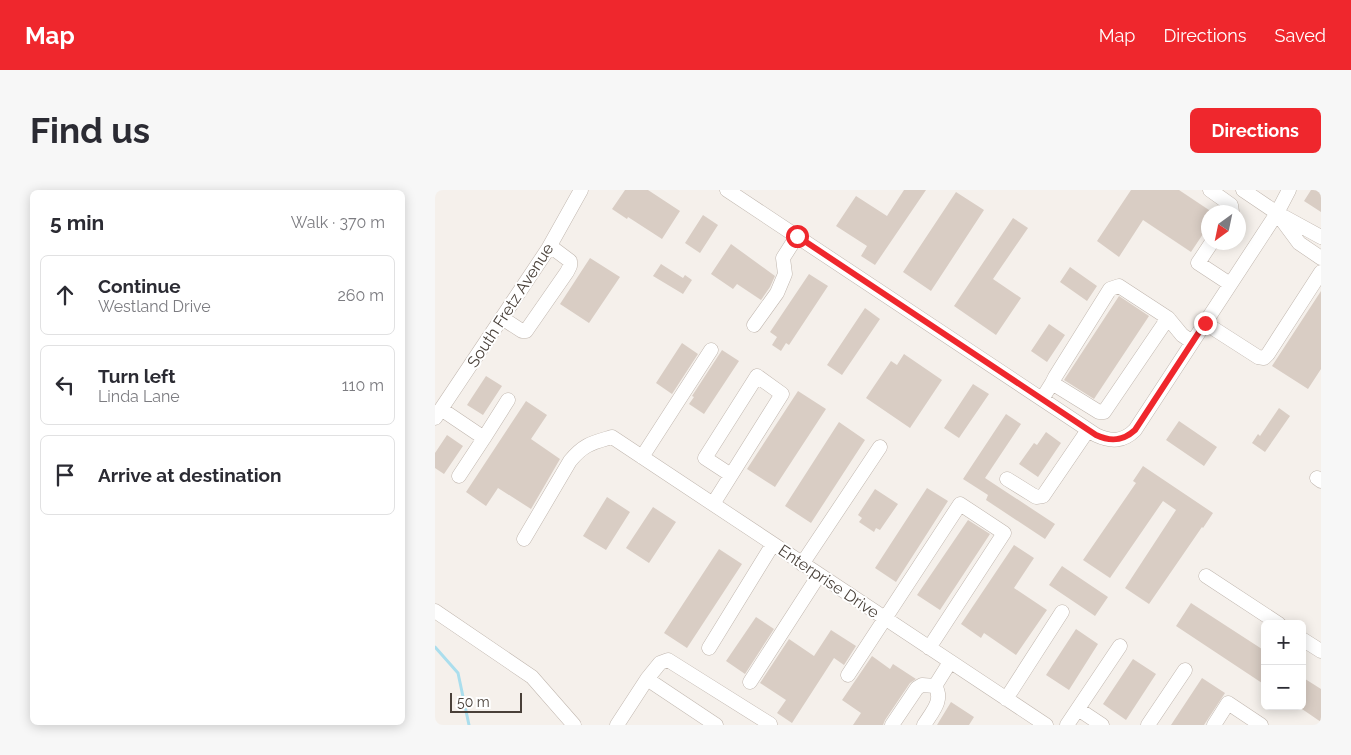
<!DOCTYPE html>
<html lang="en">
<head>
<meta charset="utf-8">
<style>
	body { margin:0; font-family:Raleway,sans-serif; background:#f7f7f7; color:#2b2b33 }
	.controls { position:absolute; right:15px; bottom:15px; display:grid; overflow:hidden; border-radius:8px; box-shadow:0 2px 12px #0003 }
	.controls button { width:45px; height:45px; display:grid; place-items:center; padding:0; border:0; border-bottom:1px solid #e1e1e2; background:#fff; color:#2b2b33; font:25px sans-serif }
	.compass { position:absolute; left:766px; top:15px; width:45px; height:45px; border-radius:50%; background:#fff; box-shadow:0 2px 12px #0003; rotate:213deg }
	.scale { position:absolute; left:15px; bottom:12px; width:72px; box-sizing:border-box; padding-left:5px; border:2px solid #494039; border-top:0; font-size:14px; line-height:18px; white-space:nowrap; color:#494039; -webkit-text-stroke:4px #fff; paint-order:stroke }
	.stop { position:absolute; width:15px; height:15px; margin:-11px; border:4px solid #ef272d; border-radius:50%; background:#fff }
	.stop.end { background:#ef272d; border-color:#fff; box-shadow:0 1px 5px #0008 }
	.list { margin:0; padding:0; list-style:none }
	h2 { display:flex; justify-content:space-between; align-items:center; height:65px; margin:0; padding:0 20px; font-size:21px }
	h2 small { font-size:16px; font-weight:400; color:#7c7c81 }
	.list li { display:grid; grid-template-columns:32px 1fr auto; gap:15px; align-items:center; box-sizing:border-box; height:80px; margin:0 10px 10px; padding:0 10px; border:1px solid #e1e1e2; border-radius:8px }
	.list b { display:block; font-size:19px; white-space:nowrap }
	.list p { margin:0; font-size:16px; white-space:nowrap; color:#7c7c81 }
	.list em { font-size:16px; font-style:normal; color:#7c7c81 }
	.icon { flex:none; width:28px; height:28px; fill:none; stroke:currentColor; stroke-width:2; stroke-linecap:round; stroke-linejoin:round }
	.map { position:relative; flex:none; width:886px; height:535px; overflow:hidden; border-radius:8px }
	header { display:flex; align-items:center; gap:30px; box-sizing:border-box; height:70px; padding:0 25px; background:#ef272d; color:#fff }
	header strong { font-size:24px }
	nav { display:flex; gap:28px; margin-inline-start:auto; font-size:18px }
	.intro { display:flex; align-items:center; justify-content:space-between; box-sizing:border-box; height:120px; padding:0 30px }
	h1 { margin:0; font-size:35px }
	.button { padding:12px 22px; border-radius:8px; background:#ef272d; color:#fff; font-size:18px; font-weight:700 }
	main { display:flex; gap:30px; padding:0 30px }
	aside { flex:1; background:#fff; border-radius:8px; box-shadow:0 2px 12px #0003 }
	.map>svg:first-child { display:block }
	.lines { fill:none; stroke-linecap:round; stroke-linejoin:round }
	.stream { stroke:#abdeed; stroke-width:3 }
	.building { fill:#d9cdc4 }
	.minor-casing { stroke:#c0b6ae; stroke-width:15 }
	.minor { stroke:#fff; stroke-width:14 }
	.route { stroke:#ef272d; stroke-width:6 }
	.labels { text-anchor:middle; stroke-width:4; stroke-linejoin:round; paint-order:stroke }
	.street-label { font-size:16px; fill:#494039; stroke:#fff }
</style>
</head>
<body>
<header>
<strong>Map</strong>
<nav><a>Map</a><a>Directions</a><a>Saved</a></nav>
</header>
<div class="intro"><h1>Find us</h1><a class="button">Directions</a></div>
<main>
<aside>
<h2>5 min<small>Walk · 370 m</small></h2>
<ul class="list">
<li><svg class="icon" aria-label="ahead" viewBox="0 0 24 24"><path d="M12 20V5M6 11l6-6 6 6"/></svg><div><b>Continue</b><p>Westland Drive</p></div><em>260 m</em></li>
<li><svg class="icon" aria-label="left" viewBox="0 0 24 24"><path d="M17 20v-9H6M10 6l-5 5 5 5"/></svg><div><b>Turn left</b><p>Linda Lane</p></div><em>110 m</em></li>
<li><svg class="icon" aria-label="arrive" viewBox="0 0 24 24"><path d="M6 21V4h12l-3 4 3 4H6"/></svg><div><b>Arrive at destination</b></div></li>
</ul>
</aside>
<div class="map">
<svg width="886" height="535" viewBox="0 0 886 535">
	<rect width="100%" height="100%" fill="#f5f0eb"/>
	<g class="lines">
		<path class="stream" d="M0 457 23 483 34 535"/>
	</g>
	<path class="building" d="M190 0H213L245 21 227 49 193 27 192 29 177 19Z
		M469 0H491L440 75 426 66 432 56 401 36 421 6 452 26Z
		M696 0H744L774 20V35L756 62 708 30 684 67 662 51Z
		M876 0H886V22L869 11Z
		M521 2 549 20 496 101 468 82Z
		M268 25 283 35 265 63 250 53Z
		M578 28 593 38 558 89 586 108 561 145 519 116Z
		M296 54 340 86 335 97 326 110 302 94 298 99 276 84Z
		M155 68 185 87 154 133 125 114Z
		M226 74 248 88 250 85 257 90 248 104 218 86Z
		M635 77 662 96 652 111 625 92Z
		M374 84 393 96 354 155 351 153 346 161 337 155 342 147 335 142Z
		M886 101V179L873 199 837 176Z
		M684 106 714 126 659 209 629 190Z
		M430 118 445 129 407 185 392 175Z
		M614 134 630 145 612 172 596 161Z
		M247 153 263 164 237 204 221 193Z
		M287 160 304 171 269 224 254 214 259 207 257 206Z
		M469 164 507 190 475 238 431 208 456 171 462 175Z
		M51 186 67 196 48 225 32 215Z
		M538 194 554 204 524 248 509 238Z
		M363 201 391 219 340 297 312 279Z
		M91 211 112 225 96 249 125 269 96 319 63 298 51 316 31 302Z
		M844 218 855 226 830 262 817 253 823 244 825 246Z
		M571 224 586 234 550 288 620 334 610 349 551 310 553 305 528 289Z
		M744 231 782 257 769 276 731 250Z
		M404 232 430 250 376 333 350 316Z
		M611 242 626 253 603 287 584 274 599 253 602 255Z
		M12 245 28 256 9 284 0 278V263Z
		M708 276 778 323 768 338 767 337 714 414 690 398 741 320 728 311 675 388 648 370 701 293 698 291Z
		M492 298 513 311 461 392 440 378Z
		M440 299 463 314 445 340 441 338 439 342 424 332 427 328 423 325Z
		M172 307 195 322 171 360 148 346Z
		M218 317 241 332 214 373 191 358Z
		M533 330 555 344 505 420 482 405Z
		M579 355 599 368 579 398 612 420 581 465 549 443 546 448 526 434Z
		M284 359 307 374 252 458 229 443Z
		M627 376 673 407 660 426 614 395Z
		M756 413 830 461V495L741 436Z
		M321 427 339 439 310 484 291 471Z
		M641 439 663 454 634 500 611 485Z
		M396 440 421 456 409 475 399 468 357 533 342 523 351 510 325 493 354 449 379 466Z
		M437 466 455 479 458 474 481 489 475 493 450 530 448 535H418L426 523 407 510Z
		M698 469 721 484 691 530 668 514Z
		M867 487 886 499V532L867 519Z
		M767 488 790 503 769 535H736Z
		M516 512 539 527 534 535H502Z"/>
	<g class="lines">
		<g class="minor-casing">
			<path id="minor" d="M292 0 661 245C676 252 688 252 700 240L842 23 854 0
				M775 0 796 15 797 22
				M808 0 842 23 886 47
				M844 26 864 53 886 68
				M777 52 763 73 795 94
				M67 128 87 141H91L132 82 135 76V71L115 56
				M770 133 823 167 829 168 833 164 886 82
				M319 135 342 103 350 84 348 68 362 46
				M617 193 620 187 675 99 684 96 733 128
				M607 209 617 193 664 222H669L733 128 747 145 757 152
				M6 219 49 248 73 210
				M0 228 113 59 146 0
				M207 267 276 160
				M24 286 49 248
				M882 288 886 291
				M572 289 601 307 608 306 653 240
				M278 314 347 204 322 186 270 268 296 285
				M89 349 135 271C149 254 157 253 177 247L611 535
				M367 374 445 257
				M771 386 844 434
				M0 421 97 487 139 535
				M867 449 886 461
				M274 458 338 354
				M413 485 525 314 569 343 494 458
				M212 489 225 473 233 470 335 534 334 535
				M315 492 384 385
				M500 496 515 472
				M571 509 627 422
				M643 519 667 535
				M182 535 212 489 281 535
				M457 535 482 498 487 495 500 496C509 510 497 522 489 535
				M632 535 685 456
				M713 535 750 480
				M779 535 793 513 826 535"/>
		</g>
		<use href="#minor" class="minor"/>
	</g>
	<g class="lines">
		<path class="route" d="M362 46 661 245C676 252 688 251 700 240L770 133"/>
	</g>
	<g class="labels">
		<g class="street-label">
			<text transform="translate(75 115) rotate(-57)" y="6">South Fretz Avenue</text>
			<text transform="translate(394 391) rotate(34)" y="6">Enterprise Drive</text>
		</g>
	</g>
</svg>
<div class="controls">
<button>+</button>
<button>−</button>
</div>
<svg class="compass" viewBox="-18 -18 36 36"><path d="M0-13l5 13h-10z" fill="#e53935"/><path d="M0 13l5-13h-10z" fill="#7c7c81"/></svg>
<div class="scale">50 m</div>
<div class="stop" style="left:362px;top:46px"></div>
<div class="stop end" style="left:770px;top:133px"></div>
</div>
</main>
</body>
</html>
